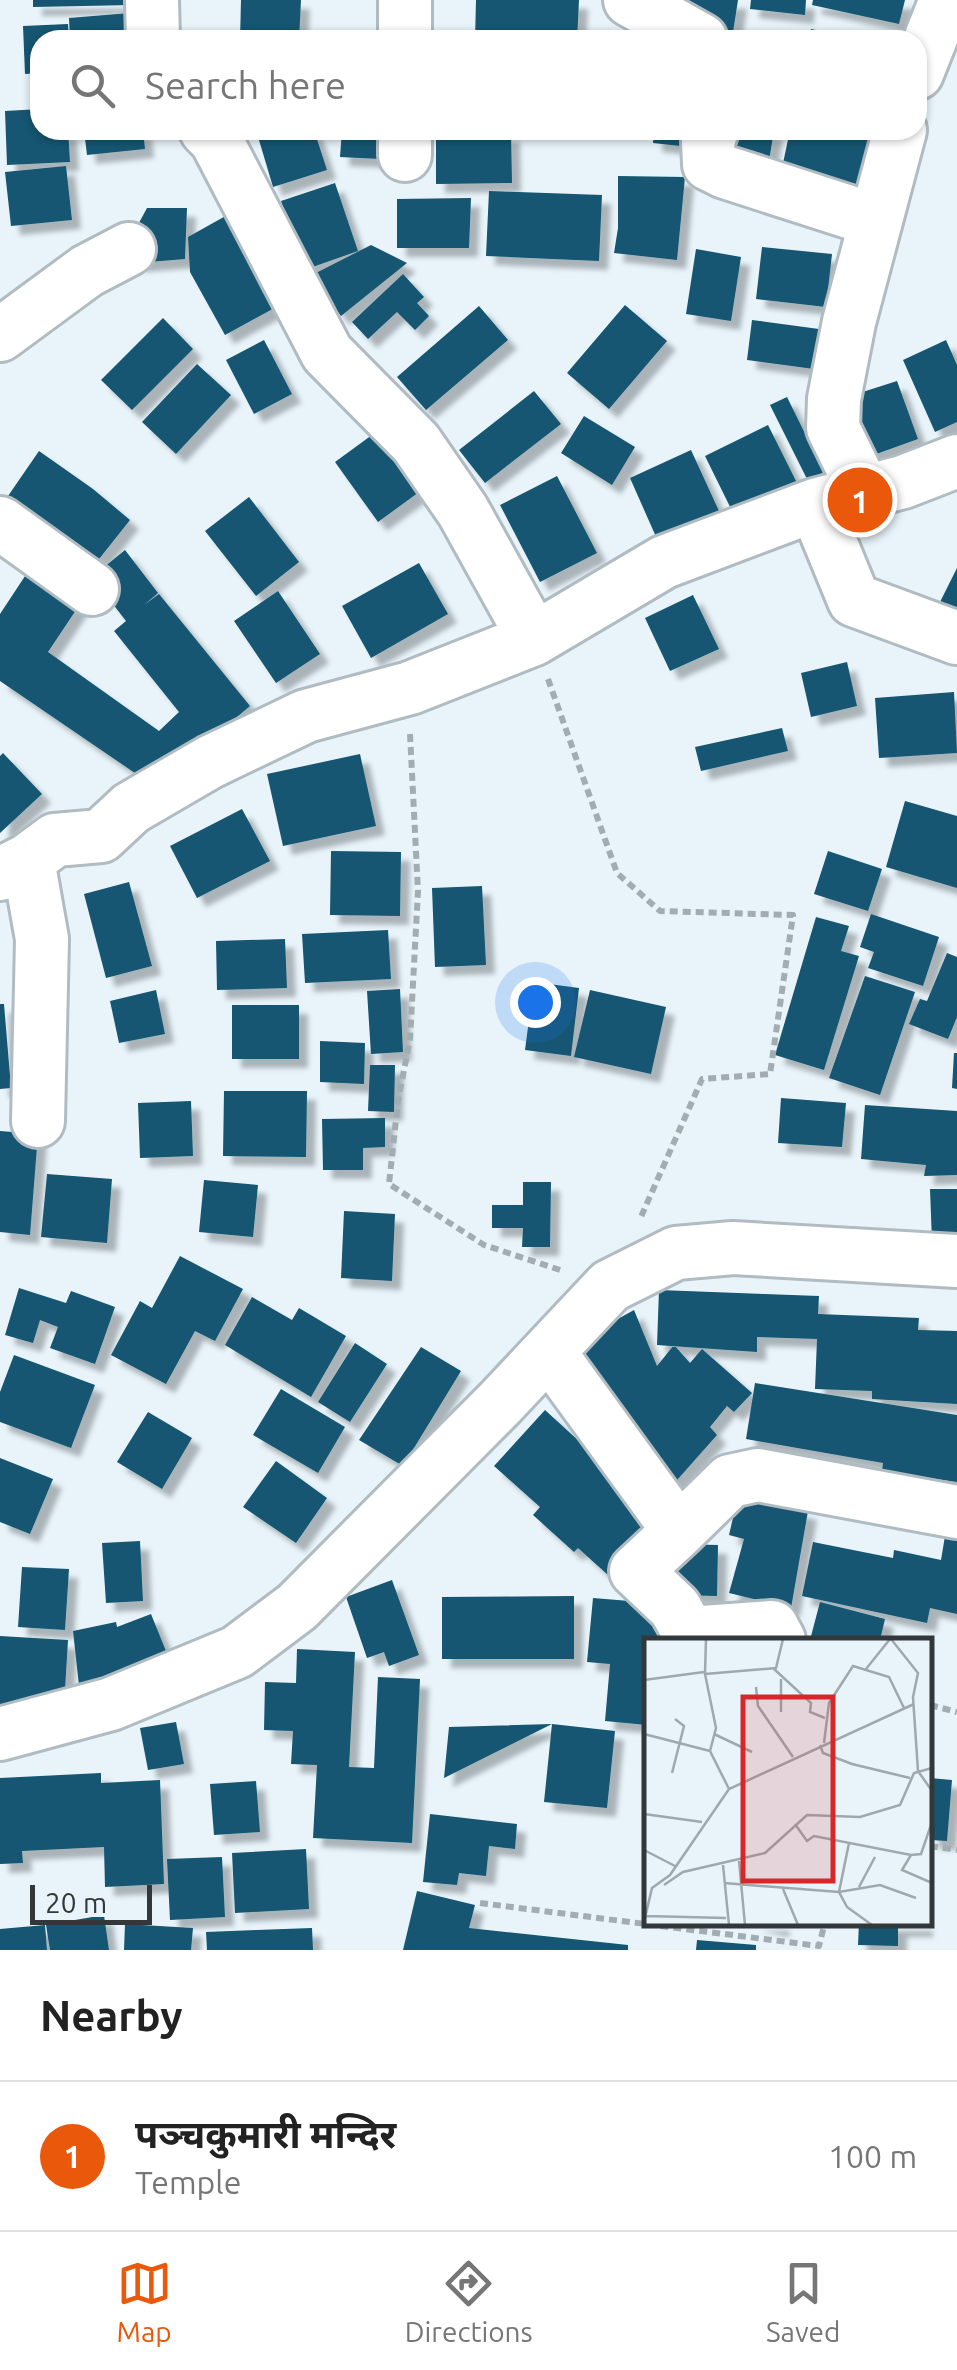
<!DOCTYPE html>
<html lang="en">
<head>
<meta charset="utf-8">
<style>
	body { margin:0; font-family:Ubuntu,"Noto Sans Devanagari",sans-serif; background:#f6f6f6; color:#222 }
	.scale { position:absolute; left:30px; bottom:25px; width:122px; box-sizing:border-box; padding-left:10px; border:5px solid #323739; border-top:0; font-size:28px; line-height:35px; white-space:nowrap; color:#323739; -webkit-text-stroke:8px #e8f4fa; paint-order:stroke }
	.you { position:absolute; left:535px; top:1002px; width:35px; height:35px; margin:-25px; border:8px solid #fff; border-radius:50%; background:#1a73e8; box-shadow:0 0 0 15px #1a73e833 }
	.badge { display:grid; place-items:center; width:65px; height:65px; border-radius:50%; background:#ea580c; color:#fff; font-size:32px; font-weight:700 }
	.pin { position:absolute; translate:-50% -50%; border:5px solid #fff; box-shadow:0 2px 10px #0006 }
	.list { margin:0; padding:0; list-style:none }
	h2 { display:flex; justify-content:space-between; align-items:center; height:130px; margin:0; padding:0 40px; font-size:42px }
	h2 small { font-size:32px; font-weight:400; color:#767676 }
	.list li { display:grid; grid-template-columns:65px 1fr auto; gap:30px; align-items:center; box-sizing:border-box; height:150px; padding:0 40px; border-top:2px solid #e0e0e0 }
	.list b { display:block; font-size:38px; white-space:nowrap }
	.list p { margin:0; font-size:32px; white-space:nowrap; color:#767676 }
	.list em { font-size:32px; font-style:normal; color:#767676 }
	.icon { flex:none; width:55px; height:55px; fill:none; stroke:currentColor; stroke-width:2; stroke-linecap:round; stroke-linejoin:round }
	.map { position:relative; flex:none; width:957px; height:1950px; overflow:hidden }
	.search { position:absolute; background:#fff; box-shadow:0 2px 8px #0004; left:30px; right:30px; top:30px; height:110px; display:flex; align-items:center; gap:25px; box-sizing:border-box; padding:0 35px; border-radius:30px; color:#767676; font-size:38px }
	.sheet { height:280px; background:#fff }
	nav { display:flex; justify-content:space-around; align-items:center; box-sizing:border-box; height:140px; border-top:2px solid #e0e0e0; background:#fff; font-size:28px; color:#767676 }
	nav a { display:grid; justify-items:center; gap:5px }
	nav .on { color:#ea580c }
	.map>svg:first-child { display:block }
	.building { fill:#135772; filter:url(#shadow) }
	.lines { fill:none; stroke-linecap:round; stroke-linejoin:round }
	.minor-casing { stroke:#b0bcc2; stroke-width:58 }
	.path { stroke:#a3adb1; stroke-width:6; stroke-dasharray:8 5; stroke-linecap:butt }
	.minor { stroke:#fff; stroke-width:52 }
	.inset-road { fill:none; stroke:#9fa8ad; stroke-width:2.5 }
	.view { fill:#d62828; fill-opacity:0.15; stroke:#d62828; stroke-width:5 }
	.inset-edge { fill:none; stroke:#323739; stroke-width:5 }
</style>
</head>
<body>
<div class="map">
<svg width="957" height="1950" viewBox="0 0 957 1950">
	<defs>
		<filter id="shadow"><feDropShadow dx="9" dy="9" stdDeviation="2.5" flood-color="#0004"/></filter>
	</defs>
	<rect width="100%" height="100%" fill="#e8f4fa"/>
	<path class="building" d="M33 0H132L133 5 33 7Z
		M241 0H301L299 40H240Z
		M476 0H579L577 40H475Z
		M675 0H738L733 32 671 22Z
		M751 0H806L805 15 750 9Z
		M813 0H905L899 24 812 5Z
		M142 12 144 40H70L69 18Z
		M68 24 69 40H40V73L25 74 23 26Z
		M811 29 854 38 853 40H809Z
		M40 109V130H68L70 162 7 165 5 111Z
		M84 130H143L145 149 87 155Z
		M256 130H314L327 170 273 187Z
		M342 130H382L381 159 340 157Z
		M654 130H701L699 148 653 143Z
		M725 130H774L769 161 722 155Z
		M790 130H876L864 186 782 168Z
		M511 133 512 183 436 184V134Z
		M66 166 72 220 11 226 5 172Z
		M618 176 685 177 677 260 614 253 618 228Z
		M335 183 358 251 304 270 281 201Z
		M489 191 602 195 599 261 486 256Z
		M471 198 469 248H397V199Z
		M147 208H187L185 259 137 263 134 232Z
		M238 209 289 300 225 335 190 272 188 237Z
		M371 245 407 263 341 316 310 276Z
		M762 247 832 254 826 307 756 299Z
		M696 249 741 257 731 321 686 314Z
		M403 274 424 297 417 303 429 316 415 330 397 312 368 339 352 322Z
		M625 305 667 341 609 409 567 373Z
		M479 306 508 340 426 410 397 377Z
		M163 318 193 349 132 410 101 380Z
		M752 320 819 329 814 369 747 360Z
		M264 340 292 394 254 414 226 360Z
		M946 340 957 365V422L935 432 903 360Z
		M197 364 231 395 176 454 142 422Z
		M897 381 918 439 868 457 847 397Z
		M534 391 561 424 485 483 459 450Z
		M787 397 824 472 808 481 770 405Z
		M584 416 635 447 612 485 561 453Z
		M387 424 430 484 378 522 335 462Z
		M768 425 801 491 738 523 705 456Z
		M691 450 719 511 657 539 630 478Z
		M39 451 93 489 130 520 99 559 8 496Z
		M557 476 597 553 540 582 500 505Z
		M249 497 299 562 256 596 205 531Z
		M125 550 158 593 144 605 159 594 250 706 154 786 0 681V614L33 564 84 598 48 652 159 731 179 712 114 631 126 621 92 577Z
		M419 563 448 614 371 658 342 606Z
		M957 568V623L935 612Z
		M278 591 320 654 276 683 234 621Z
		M693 595 719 649 670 671 645 618Z
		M847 662 857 706 811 717 801 673Z
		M954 692 957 753 879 758 875 698Z
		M782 728 788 751 701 771 695 747Z
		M3 753 42 794 0 833V756Z
		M360 754 376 826 283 846 267 774Z
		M905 801 957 816V888L886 867Z
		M242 809 270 861 197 898 170 846Z
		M331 851 401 852 400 916 330 915Z
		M828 851 882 869 868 911 814 894Z
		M129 882 152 966 106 978 84 894Z
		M482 886 486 965 435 967 432 888Z
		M871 914 939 937 923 986 868 968 874 952 860 947Z
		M816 917 849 926 841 951 859 956 824 1070 775 1055Z
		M388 930 391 979 305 983 302 934Z
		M285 939 287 988 217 990 216 941Z
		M947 953 957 957V1017L948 1039 909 1024 920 999 927 1001Z
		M865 976 915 992 880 1095 829 1078Z
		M534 982 579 988 571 1056 525 1050Z
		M400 989 403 1052 371 1054 367 991Z
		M156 990 165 1034 119 1043 110 1001Z
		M590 990 666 1007 651 1074 574 1057Z
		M0 1004H4L11 1088 0 1089Z
		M232 1005H299V1059H232Z
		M320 1041 365 1043 364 1084 320 1082Z
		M954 1053H957V1089L952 1088Z
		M370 1065H395L394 1112 368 1111Z
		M224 1091H307L306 1157 223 1156Z
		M781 1098 846 1103 842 1147 778 1143Z
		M191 1101 193 1156 140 1158 138 1103Z
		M865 1105 957 1111V1175L924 1176 926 1165 861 1159Z
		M385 1118V1147L363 1148V1170H323L322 1119Z
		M0 1131 38 1134 30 1235 0 1232Z
		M47 1174 112 1179 107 1243 41 1237Z
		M204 1180 258 1185 253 1237 199 1232Z
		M523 1182H551L550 1247H522L523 1228H492V1205H523Z
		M930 1189H957V1241L932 1242Z
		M344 1211 395 1214 392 1281 341 1278Z
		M180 1256 243 1289 215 1341 195 1331 166 1384 111 1355 140 1301 152 1308Z
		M19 1288 66 1303 71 1291 115 1307 95 1364 50 1348 58 1327 40 1320 33 1343 5 1335Z
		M659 1290 819 1296 818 1314 919 1318 918 1330 957 1331V1404L872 1399V1391L815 1389 817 1339 757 1337V1352L657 1345Z
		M252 1297 292 1320 299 1308 346 1336 311 1397 225 1345Z
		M634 1310 657 1366 674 1345 690 1363 702 1349 752 1393 734 1412 727 1406 710 1427 717 1435 670 1488 605 1391 578 1341Z
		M355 1343 387 1364 350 1422 318 1402Z
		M421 1347 461 1371 403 1466 359 1440Z
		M14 1355 95 1385 71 1448 0 1422V1392Z
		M755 1383 957 1415V1482L882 1471 883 1463 746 1439Z
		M281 1389 345 1427 318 1473 253 1435Z
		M545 1410 662 1517 608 1575 578 1548 574 1552 533 1515 540 1507 494 1466Z
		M148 1412 192 1438 162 1489 117 1462Z
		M0 1458 53 1479 30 1534 0 1522Z
		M276 1461 327 1498 296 1543 243 1507Z
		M738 1496 808 1511 791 1608 729 1593 744 1539 729 1535Z
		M945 1536 957 1539V1614L930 1608 927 1623 802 1596 813 1542 893 1558 894 1550 941 1560Z
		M140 1541 143 1601 106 1603 102 1543Z
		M676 1544 718 1545 717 1596 674 1595Z
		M22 1567 69 1569 65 1630 18 1627Z
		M392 1580 419 1655 389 1666 384 1652 367 1658 346 1597Z
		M574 1596V1659H442V1597Z
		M593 1598 666 1604 662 1640H647V1725L605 1721 610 1664 587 1662Z
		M820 1602 885 1619 880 1640H810Z
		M151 1614 170 1661 81 1704 73 1631 116 1622 117 1627Z
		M0 1636 68 1640 64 1706 0 1711Z
		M297 1649 355 1652 349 1767 374 1768 378 1677 420 1679 412 1843 313 1838 317 1765 291 1764 293 1731 264 1730 265 1682 296 1683Z
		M176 1722 184 1764 148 1770 140 1728Z
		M552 1724 615 1731 607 1808 544 1802 552 1724 444 1778 449 1727Z
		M101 1773V1783L160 1780 164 1884 105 1887 104 1847 22 1851 23 1863 0 1864V1778Z
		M930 1778 952 1780 947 1841 930 1840Z
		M256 1781 260 1832 214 1835 210 1784Z
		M430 1814 517 1824 515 1849 489 1846 486 1876 459 1873 457 1885 423 1882Z
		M306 1849 309 1909 235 1913 232 1853Z
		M222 1857 225 1917 170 1920 167 1859Z
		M417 1891 475 1905 469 1928 628 1945V1950H403Z
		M104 1915 109 1950H50L46 1925Z
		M752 1922H781L780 1928Z
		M859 1922H924V1928H898V1946L858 1945Z
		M125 1924 193 1928 191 1950H124Z
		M45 1925 47 1950H0V1929Z
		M312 1928 313 1950H207L206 1932Z
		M697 1940 756 1945V1950H696Z"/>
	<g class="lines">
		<g class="minor-casing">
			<path id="minor" d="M152 0 153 40
				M405 0V40
				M630 0 701 40
				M917 73 946 0
				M206 130 216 140 327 353 416 443 463 511 534 639
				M405 130V155
				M712 130 708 141 709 164 725 172 874 220
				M0 335 87 271 129 249
				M865 493 833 428 834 399 849 322 900 130
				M815 505 854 600 957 638
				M0 523 92 589
				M28 860 42 939 38 1121
				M0 874 28 860 55 840 101 836 131 808 210 762 306 716 410 688 534 639 664 562 815 505 903 482 957 461
				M549 1352 679 1531 730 1481 758 1475 957 1512
				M679 1531 636 1571 675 1608 689 1633 772 1627 779 1640
				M0 1734 111 1704 237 1652 297 1607 500 1403 610 1286 676 1253 733 1248 957 1261"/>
		</g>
		<path class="path" d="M548 679 617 873 660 911 793 915 770 1074 702 1079 640 1219
			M410 734 418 891 410 1039 398 1101 389 1184 484 1245 563 1271
			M930 1705 957 1712
			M930 1846 957 1850
			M480 1903 819 1946 825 1922"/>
		<use href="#minor" class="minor"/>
	</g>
	<g transform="translate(644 1638)">
		<rect width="288" height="288" fill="#e8f4fa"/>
		<path class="inset-road" d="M62 1 61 36 72 90 66 113 85 151M247 1 274 35 269 59 274 133 288 153M130 31 167 65 166 74 181 80M222 31 246 1M61 36 132 30 139 1M137 41V74M0 42 60 34M112 49 114 68 149 119M0 96 66 113M70 96 108 114M180 105 185 65 209 28 245 39 260 70M176 107 179 115 208 126 266 140M28 135 40 88 31 81M0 176 58 184M151 186 163 203 170 198 267 217 277 216 288 184M205 205 195 254 203 269 228 287M0 212 31 228M267 217 258 232 288 245M95 223 101 287M79 227 85 287M80 245 195 254 236 247 272 260M20 247 39 234 121 215 163 177 216 179 256 167 270 135 288 130M215 249 231 219M139 251 154 287M2 278 82 280M0 284 8 250 26 237 85 151 270 66"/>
		<path class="view" d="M99 59H189V243H99Z"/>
		<rect width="288" height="288" class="inset-edge"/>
	</g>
</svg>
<div class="scale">20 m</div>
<div class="you"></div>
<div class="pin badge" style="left:860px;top:500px">1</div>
<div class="search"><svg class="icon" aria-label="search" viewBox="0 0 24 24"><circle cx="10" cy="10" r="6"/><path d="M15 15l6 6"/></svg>Search here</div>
</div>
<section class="sheet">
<h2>Nearby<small></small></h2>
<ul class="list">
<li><span class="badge">1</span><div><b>पञ्चकुमारी मन्दिर</b><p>Temple</p></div><em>100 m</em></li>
</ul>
</section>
<nav>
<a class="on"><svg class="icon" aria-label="map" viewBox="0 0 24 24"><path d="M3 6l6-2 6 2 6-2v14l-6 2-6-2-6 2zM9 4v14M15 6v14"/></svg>Map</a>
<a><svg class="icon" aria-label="directions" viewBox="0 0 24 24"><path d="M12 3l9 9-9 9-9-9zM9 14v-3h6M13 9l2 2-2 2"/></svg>Directions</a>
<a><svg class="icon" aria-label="saved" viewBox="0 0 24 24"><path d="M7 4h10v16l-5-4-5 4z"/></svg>Saved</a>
</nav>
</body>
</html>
